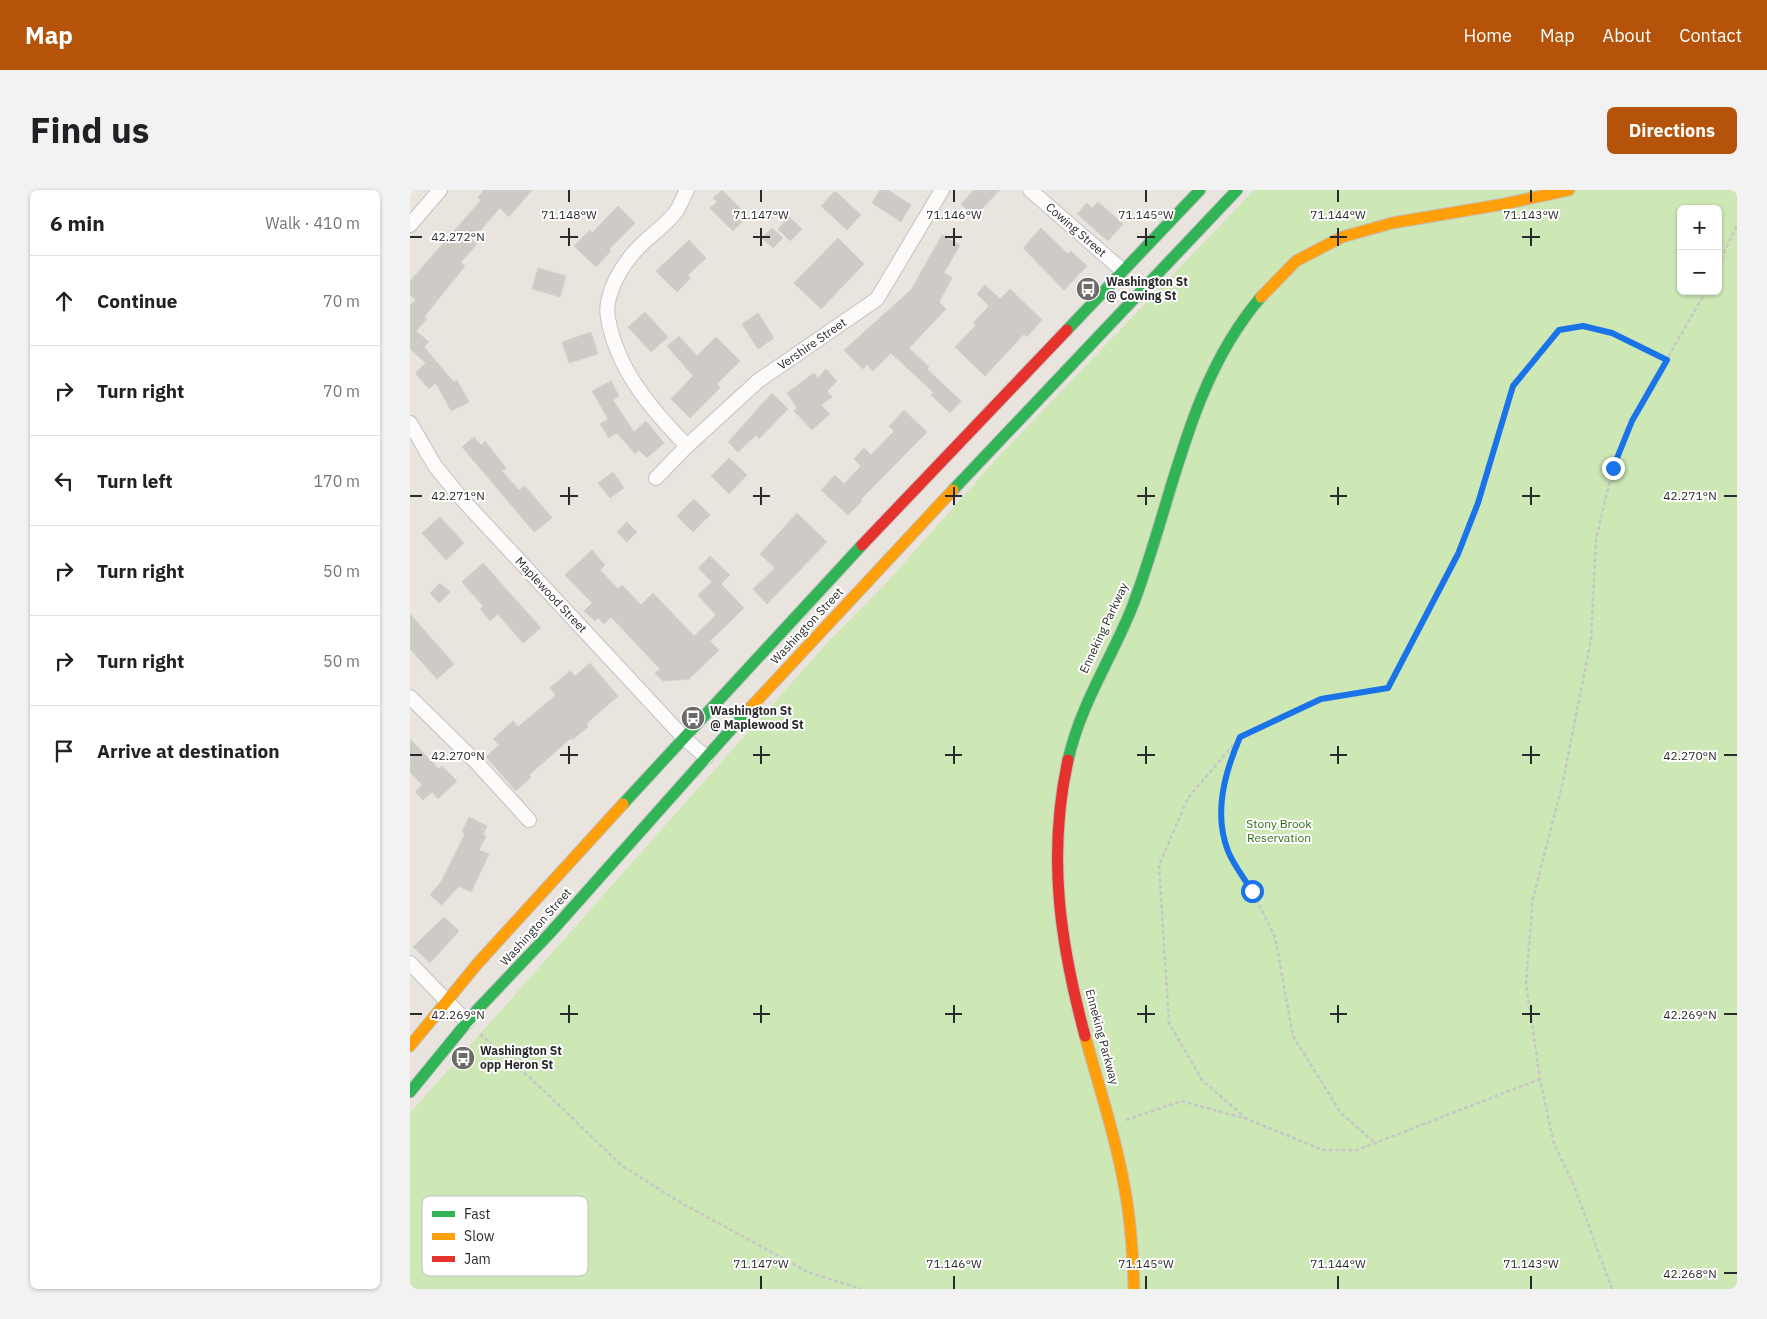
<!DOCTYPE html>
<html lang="en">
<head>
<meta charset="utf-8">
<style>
	body { margin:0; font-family:"IBM Plex Sans",sans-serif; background:#f2f2f2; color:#202124 }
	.controls { position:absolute; right:15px; top:15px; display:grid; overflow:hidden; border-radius:8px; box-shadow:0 1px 4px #0004 }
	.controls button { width:45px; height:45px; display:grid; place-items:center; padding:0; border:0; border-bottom:1px solid #e0e0e0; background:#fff; color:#202124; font:25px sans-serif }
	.stop { position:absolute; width:15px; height:15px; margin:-11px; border:4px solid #1a73e8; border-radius:50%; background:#fff }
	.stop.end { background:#1a73e8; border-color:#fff; box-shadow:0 1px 5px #0008 }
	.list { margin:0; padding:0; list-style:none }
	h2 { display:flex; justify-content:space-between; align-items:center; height:65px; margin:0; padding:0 20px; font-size:21px }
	h2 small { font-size:16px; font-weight:400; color:#757577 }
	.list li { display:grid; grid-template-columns:32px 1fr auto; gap:15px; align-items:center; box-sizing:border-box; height:90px; padding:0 20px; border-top:1px solid #e0e0e0 }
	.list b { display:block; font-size:19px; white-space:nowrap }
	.list em { font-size:16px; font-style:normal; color:#757577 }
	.icon { flex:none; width:28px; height:28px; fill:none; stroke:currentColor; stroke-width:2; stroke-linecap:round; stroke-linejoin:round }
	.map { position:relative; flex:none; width:1327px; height:1099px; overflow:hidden; border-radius:8px }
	header { display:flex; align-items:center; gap:30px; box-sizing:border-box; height:70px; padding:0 25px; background:#b45309; color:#fff }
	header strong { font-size:24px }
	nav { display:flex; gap:28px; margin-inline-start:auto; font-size:18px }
	.intro { display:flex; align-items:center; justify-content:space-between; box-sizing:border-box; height:120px; padding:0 30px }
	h1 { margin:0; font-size:35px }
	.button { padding:12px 22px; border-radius:8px; background:#b45309; color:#fff; font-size:18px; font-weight:700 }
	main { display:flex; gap:30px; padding:0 30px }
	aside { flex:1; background:#fff; border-radius:8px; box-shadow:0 1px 4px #0004 }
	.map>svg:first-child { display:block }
	.green { fill:#cde7b5; fill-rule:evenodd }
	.building { fill:#cecac6; stroke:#d4d0cb }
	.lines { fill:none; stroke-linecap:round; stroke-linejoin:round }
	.street-casing { stroke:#c3c1c1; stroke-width:16 }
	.fast-casing { stroke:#c3c1c1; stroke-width:13 }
	.slow-casing { stroke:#c3c1c1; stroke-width:13 }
	.jam-casing { stroke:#c3c1c1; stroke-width:13 }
	.path { stroke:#c8c7c7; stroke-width:2.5; stroke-dasharray:4 2.5; stroke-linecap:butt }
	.street { stroke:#fcfbfa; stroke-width:14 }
	.fast { stroke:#30b455; stroke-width:11 }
	.slow { stroke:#ff9f0a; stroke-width:11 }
	.jam { stroke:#e5322d; stroke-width:11 }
	.route { stroke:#1a73e8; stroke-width:6 }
	.ticks { fill:none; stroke:#2a2a2a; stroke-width:2 }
	.labels { text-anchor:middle; stroke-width:4; stroke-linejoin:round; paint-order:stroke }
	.street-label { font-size:12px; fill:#2a2a2a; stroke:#fff }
	.poi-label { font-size:12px; font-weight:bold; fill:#2a2a2a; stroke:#fff; text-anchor:start }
	.park-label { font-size:12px; fill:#2c6f13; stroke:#fff }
	.key { fill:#fff; stroke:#bfbfbf; stroke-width:1 }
	.key-label { font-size:14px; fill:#2a2a2a }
	.ticks-label { font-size:12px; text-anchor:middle; fill:#2a2a2a; stroke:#fff; stroke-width:4; stroke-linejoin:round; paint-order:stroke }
</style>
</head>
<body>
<header>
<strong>Map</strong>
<nav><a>Home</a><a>Map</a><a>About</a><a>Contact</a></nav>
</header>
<div class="intro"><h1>Find us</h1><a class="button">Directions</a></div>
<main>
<aside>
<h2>6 min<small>Walk · 410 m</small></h2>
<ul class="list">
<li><svg class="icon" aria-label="ahead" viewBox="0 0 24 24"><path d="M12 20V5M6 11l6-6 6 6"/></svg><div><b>Continue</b></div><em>70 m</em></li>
<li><svg class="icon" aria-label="right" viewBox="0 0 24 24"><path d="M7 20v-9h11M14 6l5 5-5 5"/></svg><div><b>Turn right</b></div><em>70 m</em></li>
<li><svg class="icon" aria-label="left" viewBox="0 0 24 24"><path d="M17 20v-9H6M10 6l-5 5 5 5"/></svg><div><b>Turn left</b></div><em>170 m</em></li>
<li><svg class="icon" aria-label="right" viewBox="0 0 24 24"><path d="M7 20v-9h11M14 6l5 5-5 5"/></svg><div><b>Turn right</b></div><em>50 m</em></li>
<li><svg class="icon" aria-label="right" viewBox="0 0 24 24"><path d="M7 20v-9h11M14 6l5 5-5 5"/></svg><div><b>Turn right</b></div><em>50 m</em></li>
<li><svg class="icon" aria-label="arrive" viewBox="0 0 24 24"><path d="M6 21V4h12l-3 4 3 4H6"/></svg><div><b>Arrive at destination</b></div></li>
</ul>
</aside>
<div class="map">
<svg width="1327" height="1099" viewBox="0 0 1327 1099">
	<rect width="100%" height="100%" fill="#eae4df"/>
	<path class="green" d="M844 0H1327V1099H0V923L417 453 479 390 588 267ZM1271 19H1308V101H1271Z"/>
	<path class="building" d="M74 0H122L99 27 90 18 62 50 67 54 51 72 55 76 14 127 17 129 6 141 19 152 14 157 44 192 47 190 59 212 41 221 26 193 19 199 5 183 16 173 0 159V115L6 110 0 105V91L71 10 68 7Z
		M312 0 338 26 323 41 300 18 307 12 303 8Z
		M470 0H478L501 15 491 32 462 13Z
		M564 0H590L564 27 551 14Z
		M425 1 451 25 437 40 411 16Z
		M688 12 713 34 698 51 667 24 677 13 682 18Z
		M208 16 225 33 199 59 201 61 186 77 164 56 180 40 182 43Z
		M379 27 392 39 380 51 368 39Z
		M362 38 373 48 363 58 352 48Z
		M631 38 658 64 661 61 677 76 654 100 613 58Z
		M532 45 550 55 534 83 542 88 529 112 536 119 499 158 519 177 517 179 551 211 540 223 521 205 524 203 481 163 463 181 457 174 453 179 434 160 501 100Z
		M428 48 454 74 411 119 384 93Z
		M279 50 296 68 278 85 281 88 267 102 246 81Z
		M128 78 156 86 150 107 122 99Z
		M575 95 590 109 600 99 632 130 617 147 614 144 575 186 545 157 566 135 563 133 579 116 567 104Z
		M235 122 258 147 241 162 218 137Z
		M348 123 364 148 348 159 332 134Z
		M181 142 188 164 159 173 152 152Z
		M269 146 287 166 306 147 330 171 307 194 310 198 280 228 261 209 283 186 257 156Z
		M416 179 427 191 417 201 422 207 411 215 420 224 402 240 384 221 387 218 377 203 404 183 408 188Z
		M201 191 209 206 203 210 224 242 236 231 254 253 237 268 229 260 225 264 207 243 199 248 190 234 198 229 182 201Z
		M362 203 378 219 349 249 346 245 328 262 318 252Z
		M494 220 517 242 451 309 452 311 438 325 411 300 425 285 434 294 451 276 444 269 454 258 461 265 484 241 479 236Z
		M64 247 71 255 75 251 96 278 92 281 109 300 115 296 142 328 124 342 52 257Z
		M319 268 337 285 319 304 301 286Z
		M203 282 214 298 200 308 188 293Z
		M284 309 300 325 283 342 267 326Z
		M387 323 417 352 357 414 343 399 365 378 350 364Z
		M30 327 54 353 36 370 12 343Z
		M217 332 227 342 217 352 207 342Z
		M182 360 195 375 190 380 208 399 212 395 231 415 243 403 284 446 306 425 288 405 302 392 288 378 300 366 320 385 311 394 334 418 300 451 309 460 279 489 253 491 245 483 250 479 201 427 194 434 188 428 185 431 174 421 182 413 155 385Z
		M73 373 131 438 113 453 88 424 80 431 70 419 73 416 52 392Z
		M30 393 40 402 29 413 20 403Z
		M0 424 44 474 27 489 0 459Z
		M180 473 208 506 176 534 178 537 162 550 161 548 119 585 121 587 106 601 76 567 89 555 83 549 103 531 108 537 146 505 140 498 160 481 165 486Z
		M0 549 29 579 32 576 47 591 28 609 22 602 13 610 5 602 12 595 0 582Z
		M59 627 77 636 73 645 76 646 69 660 79 664 61 702 49 696 32 715 20 705 31 692 55 644 52 642Z
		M34 727 49 741 20 773 3 757Z"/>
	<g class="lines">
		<g class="street-casing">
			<path id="street" d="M620 0 712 80
				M0 35 30 0
				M0 233 25 276 51 308 275 549 296 567
				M277 256C242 220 207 180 198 128 194 108 208 82 221 66 233 50 252 39 265 23 270 17 273 7 277 0
				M246 288 277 256 348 191 467 109 532 0
				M0 507 68 574 119 630
				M0 773 57 832"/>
		</g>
		<g class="fast-casing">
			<path id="fast" d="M657 140 790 0
				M543 300 827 0
				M658 570C670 516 700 471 721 420 762 316 776 194 851 107
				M213 614 452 355
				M0 902 67 820 141 742 341 517"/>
		</g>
		<g class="slow-casing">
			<path id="slow" d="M851 107 886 71 932 47 982 33 1094 14 1159 0
				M341 517 543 300
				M675 846C689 897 706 948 715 1000 721 1033 723 1066 724 1099
				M0 856 68 773 213 614"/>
		</g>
		<g class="jam-casing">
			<path id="jam" d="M452 355 657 140
				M658 570C637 666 650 753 675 846"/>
		</g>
		<path class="path" d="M1308 75 1327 35
			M828 551 816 580 811 624 818 660 842 701 865 747 883 846 931 923 964 952
			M70 844 128 895 211 975 268 1011 398 1082 451 1099
			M837 929 792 890 759 833 749 675 778 608 830 547 911 509 978 498 1048 364 1068 313 1103 196 1149 140 1173 136 1202 143 1257 170
			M716 930 771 911 837 929 913 960H947L1130 889
			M1202 1099 1163 993 1144 954 1130 889 1116 793 1123 708 1152 596 1181 450 1186 349 1203 278 1221 231 1296 101"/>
		<use href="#street" class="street"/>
		<use href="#fast" class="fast"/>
		<use href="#slow" class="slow"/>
		<use href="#jam" class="jam"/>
	</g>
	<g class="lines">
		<path class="route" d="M842 701C834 688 823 674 818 661 803 623 815 582 830 547L911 509 978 498 1048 364 1068 313 1103 196 1149 140 1173 136 1202 143 1257 170 1222 231 1203 278"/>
	</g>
	<path class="ticks" d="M159 0V12M351 0V12M544 0V12M736 0V12M928 0V12M1121 0V12M159 38V56M351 38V56M544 38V56M736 38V56M928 38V56M1121 38V56M0 47H12M150 47H168M343 47H360M535 47H552M727 47H745M920 47H937M1112 47H1130M159 297V315M351 297V315M544 297V315M736 297V315M928 297V315M1121 297V315M0 306H12M150 306H168M343 306H360M535 306H552M727 306H745M920 306H937M1112 306H1130M1314 306H1327M159 556V574M351 556V574M544 556V574M736 556V574M928 556V574M1121 556V574M0 565H12M150 565H168M343 565H360M535 565H552M727 565H745M920 565H937M1112 565H1130M1314 565H1327M159 815V833M351 815V833M544 815V833M736 815V833M928 815V833M1121 815V833M0 824H12M150 824H168M343 824H360M535 824H552M727 824H745M920 824H937M1112 824H1130M1314 824H1327M1314 1083H1327M351 1086V1099M544 1086V1099M736 1086V1099M928 1086V1099M1121 1086V1099"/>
	<defs>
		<g id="bus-disc" transform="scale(1.25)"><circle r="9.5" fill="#6d6b69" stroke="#fff"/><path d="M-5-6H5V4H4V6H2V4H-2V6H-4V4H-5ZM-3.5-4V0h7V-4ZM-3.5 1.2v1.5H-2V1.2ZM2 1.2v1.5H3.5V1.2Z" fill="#fff"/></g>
	</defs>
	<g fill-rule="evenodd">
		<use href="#bus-disc" x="678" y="99"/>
		<use href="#bus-disc" x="283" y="528"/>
		<use href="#bus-disc" x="53" y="868"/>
	</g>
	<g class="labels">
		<g class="street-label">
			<text transform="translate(666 40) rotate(41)" y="4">Cowing Street</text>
			<text transform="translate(402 154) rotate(-35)" y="4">Vershire Street</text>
			<text transform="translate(141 405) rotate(47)" y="4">Maplewood Street</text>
			<text transform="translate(397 436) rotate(-47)" y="4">Washington Street</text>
			<text transform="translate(694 438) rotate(-65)" y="4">Enneking Parkway</text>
			<text transform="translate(126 737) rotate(-48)" y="4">Washington Street</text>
			<text transform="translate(692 847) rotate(75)" y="4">Enneking Parkway</text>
		</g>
		<g class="poi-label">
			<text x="696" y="96">Washington St<tspan x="696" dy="14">@ Cowing St</tspan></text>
			<text x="300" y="525">Washington St<tspan x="300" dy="14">@ Maplewood St</tspan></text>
			<text x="70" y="865">Washington St<tspan x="70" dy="14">opp Heron St</tspan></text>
		</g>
		<g class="park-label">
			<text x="869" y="638">Stony Brook<tspan x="869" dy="14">Reservation</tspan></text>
		</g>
	</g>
	<rect x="12" y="1006" width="166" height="80" rx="8" class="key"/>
	<rect x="22" y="1021" width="23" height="6" fill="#30b455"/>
	<rect x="22" y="1043" width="23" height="7" fill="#ff9f0a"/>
	<rect x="22" y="1066" width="23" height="6" fill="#e5322d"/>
	<g class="key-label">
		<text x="54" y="1029">Fast</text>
		<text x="54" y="1051">Slow</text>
		<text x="54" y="1074">Jam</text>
	</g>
	<g class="ticks-label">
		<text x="159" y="29">71.148°W</text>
		<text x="351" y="29">71.147°W</text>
		<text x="544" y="29">71.146°W</text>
		<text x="736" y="29">71.145°W</text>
		<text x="928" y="29">71.144°W</text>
		<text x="1121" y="29">71.143°W</text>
		<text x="48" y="51">42.272°N</text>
		<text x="48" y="310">42.271°N</text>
		<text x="1280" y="310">42.271°N</text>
		<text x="48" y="570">42.270°N</text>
		<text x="1280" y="570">42.270°N</text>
		<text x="48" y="829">42.269°N</text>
		<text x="1280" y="829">42.269°N</text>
		<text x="351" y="1078">71.147°W</text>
		<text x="544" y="1078">71.146°W</text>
		<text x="736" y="1078">71.145°W</text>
		<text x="928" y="1078">71.144°W</text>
		<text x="1121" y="1078">71.143°W</text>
		<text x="1280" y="1088">42.268°N</text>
	</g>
</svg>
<div class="controls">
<button>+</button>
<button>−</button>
</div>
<div class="stop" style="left:842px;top:701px"></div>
<div class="stop end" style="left:1203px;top:278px"></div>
</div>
</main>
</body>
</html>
